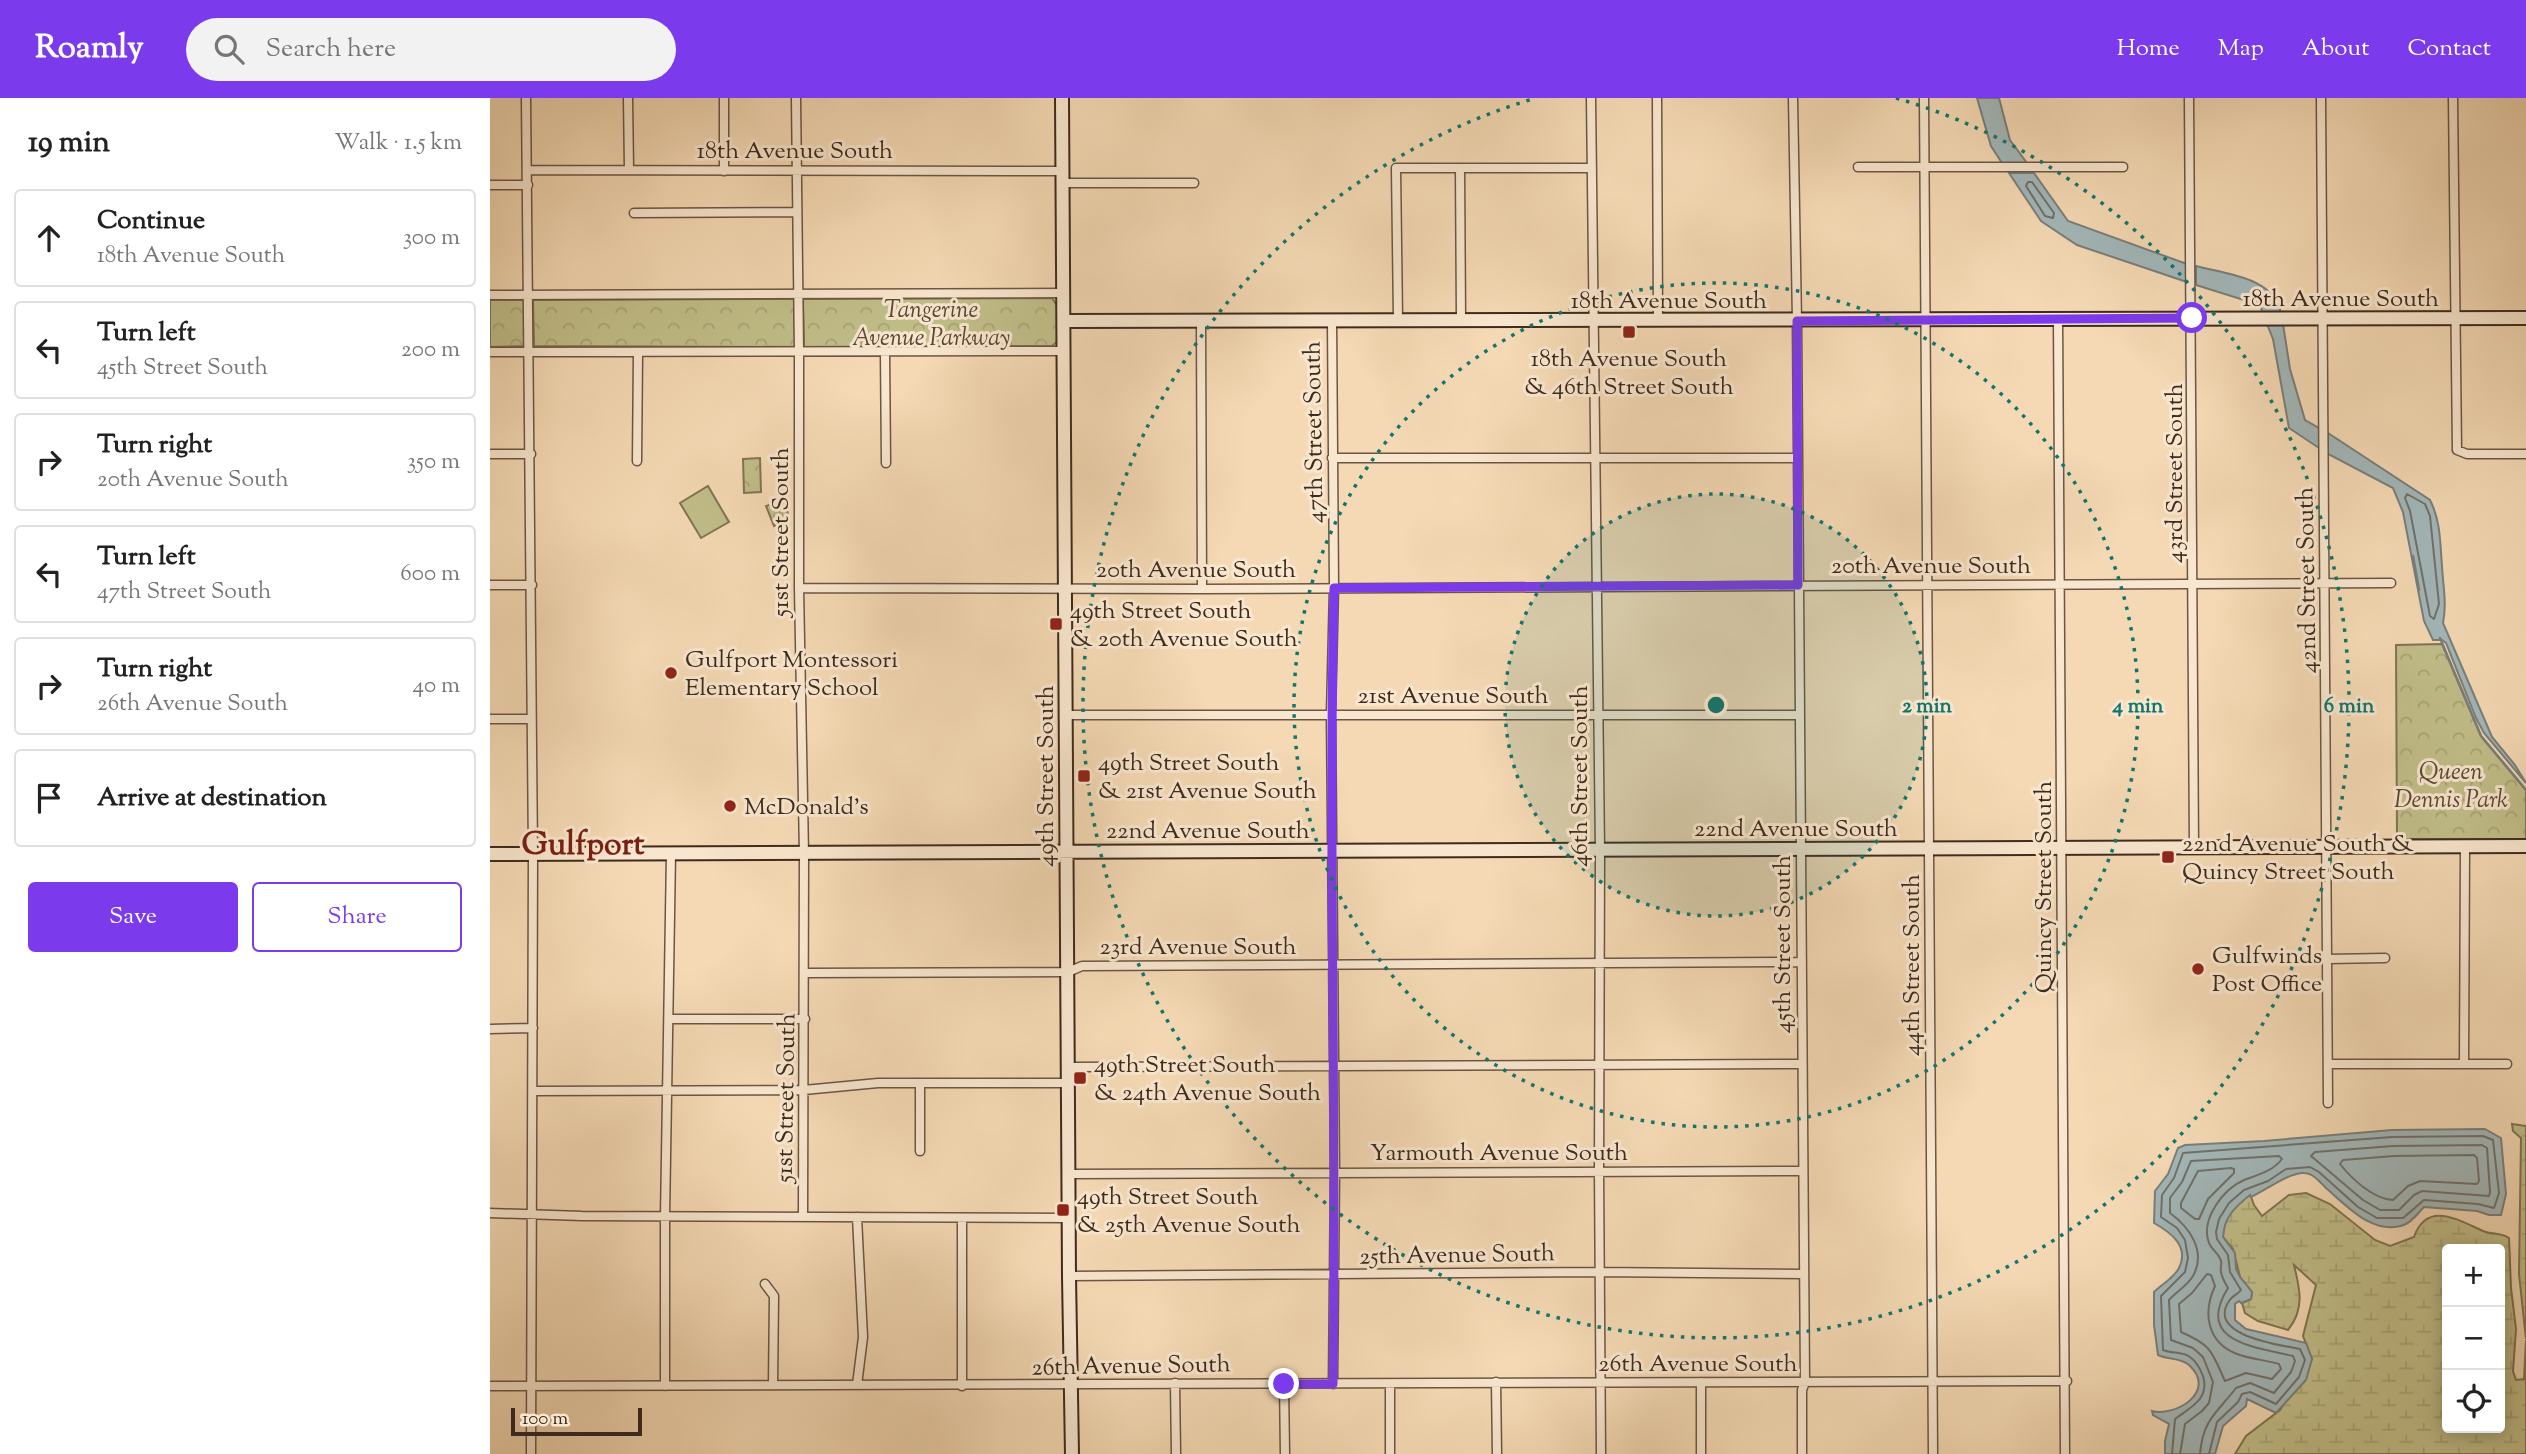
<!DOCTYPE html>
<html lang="en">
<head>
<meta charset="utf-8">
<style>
	body { margin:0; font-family:"Sorts Mill Goudy",serif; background:#f2f2f2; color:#222 }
	.controls { position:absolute; right:21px; bottom:21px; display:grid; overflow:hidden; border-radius:7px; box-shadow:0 4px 18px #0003 }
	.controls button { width:63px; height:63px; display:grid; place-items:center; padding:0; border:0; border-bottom:2px solid #e0e0e0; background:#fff; color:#222; font:35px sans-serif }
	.scale { position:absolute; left:21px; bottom:18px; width:131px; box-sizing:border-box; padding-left:7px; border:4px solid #3e2b1d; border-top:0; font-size:19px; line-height:24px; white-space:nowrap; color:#3e2b1d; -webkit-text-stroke:5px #f8e6ce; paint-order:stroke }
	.stop { position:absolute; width:21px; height:21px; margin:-16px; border:5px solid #7c3aed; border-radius:50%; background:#fff }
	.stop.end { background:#7c3aed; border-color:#fff; box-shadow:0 2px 7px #0008 }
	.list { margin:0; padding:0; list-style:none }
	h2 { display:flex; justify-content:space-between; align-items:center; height:91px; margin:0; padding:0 28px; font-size:30px }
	h2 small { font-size:23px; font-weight:400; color:#767676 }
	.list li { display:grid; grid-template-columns:46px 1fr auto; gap:21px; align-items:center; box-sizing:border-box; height:98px; margin:0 14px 14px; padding:0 14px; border:2px solid #e0e0e0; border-radius:7px }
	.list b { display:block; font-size:26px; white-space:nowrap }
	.list p { margin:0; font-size:23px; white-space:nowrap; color:#767676 }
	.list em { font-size:23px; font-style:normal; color:#767676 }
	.actions { display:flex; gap:14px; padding:21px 28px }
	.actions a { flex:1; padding:16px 0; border:2px solid #7c3aed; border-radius:7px; text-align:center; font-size:24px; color:#7c3aed }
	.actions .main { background:#7c3aed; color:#fff }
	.icon { flex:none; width:38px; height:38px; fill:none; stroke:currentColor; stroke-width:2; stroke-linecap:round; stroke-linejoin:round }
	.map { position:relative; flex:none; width:2036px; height:1356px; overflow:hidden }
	header { display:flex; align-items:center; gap:42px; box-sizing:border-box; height:98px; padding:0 35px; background:#7c3aed; color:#fff }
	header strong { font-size:33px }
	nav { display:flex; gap:38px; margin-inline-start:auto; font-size:24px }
	.search { width:490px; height:63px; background:#f2f2f2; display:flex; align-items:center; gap:18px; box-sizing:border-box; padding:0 24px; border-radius:38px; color:#767676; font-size:26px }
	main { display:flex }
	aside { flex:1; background:#fff }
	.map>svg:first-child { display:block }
	.forest { fill:url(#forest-crowns); stroke:#807453; stroke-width:2 }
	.wetland { fill:url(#wetland-marsh); stroke:#807453; stroke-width:2; fill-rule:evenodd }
	.garden { fill:#c1be89; stroke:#807453; stroke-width:2 }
	.water { fill:#a2b7b9; stroke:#7a7f7b; stroke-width:2 }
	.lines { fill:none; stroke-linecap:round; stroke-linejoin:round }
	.shore { stroke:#70716b; stroke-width:2 }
	.stream { stroke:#7a7f7b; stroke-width:2.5 }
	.street-casing { stroke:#6c5643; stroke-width:11 }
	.secondary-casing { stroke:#3e2b1d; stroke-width:16 }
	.street { stroke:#f8e6ce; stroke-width:8 }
	.secondary { stroke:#f8e6ce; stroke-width:12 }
	.route { stroke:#7c3aed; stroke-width:9 }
	.ring { fill:none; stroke:#0f766e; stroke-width:3.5; stroke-dasharray:3.5 7 }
	.poi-dot { fill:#8f2418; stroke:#f8e6ce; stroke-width:2.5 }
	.labels { text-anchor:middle; stroke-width:6; stroke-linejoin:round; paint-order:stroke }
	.street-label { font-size:24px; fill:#3e2b1d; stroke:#f8e6ce }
	.park-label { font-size:24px; font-style:italic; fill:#584833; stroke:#f8e6ce }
	.poi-label { font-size:24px; fill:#3e2b1d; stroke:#f8e6ce; text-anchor:start }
	.district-label { font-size:32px; font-weight:bold; fill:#7a1f14; stroke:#f8e6ce }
	.centre { fill:#0f766e; stroke:#f8e6ce; stroke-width:3.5 }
	.ring-label { font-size:21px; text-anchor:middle; font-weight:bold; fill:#0f766e; stroke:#f8e6ce; stroke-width:6; stroke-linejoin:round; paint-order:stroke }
</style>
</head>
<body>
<header>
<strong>Roamly</strong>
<div class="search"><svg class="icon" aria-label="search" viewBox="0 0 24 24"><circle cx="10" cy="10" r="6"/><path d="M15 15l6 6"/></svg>Search here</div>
<nav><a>Home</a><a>Map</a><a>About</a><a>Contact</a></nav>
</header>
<main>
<aside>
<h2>19 min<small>Walk · 1.5 km</small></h2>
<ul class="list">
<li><svg class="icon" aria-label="ahead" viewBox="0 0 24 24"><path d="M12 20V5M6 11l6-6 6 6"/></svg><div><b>Continue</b><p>18th Avenue South</p></div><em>300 m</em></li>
<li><svg class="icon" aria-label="left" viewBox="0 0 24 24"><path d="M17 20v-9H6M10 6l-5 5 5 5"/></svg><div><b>Turn left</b><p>45th Street South</p></div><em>200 m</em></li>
<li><svg class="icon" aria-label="right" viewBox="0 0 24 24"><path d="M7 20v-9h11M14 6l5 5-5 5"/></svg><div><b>Turn right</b><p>20th Avenue South</p></div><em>350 m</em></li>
<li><svg class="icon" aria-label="left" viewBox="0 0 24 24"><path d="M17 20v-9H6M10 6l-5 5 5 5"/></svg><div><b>Turn left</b><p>47th Street South</p></div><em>600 m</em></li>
<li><svg class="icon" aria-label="right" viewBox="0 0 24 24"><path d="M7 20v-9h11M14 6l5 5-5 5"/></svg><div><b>Turn right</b><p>26th Avenue South</p></div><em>40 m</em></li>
<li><svg class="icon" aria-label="arrive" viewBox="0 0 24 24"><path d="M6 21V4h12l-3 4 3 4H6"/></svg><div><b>Arrive at destination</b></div></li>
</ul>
<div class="actions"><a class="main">Save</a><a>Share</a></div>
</aside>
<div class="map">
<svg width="2036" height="1356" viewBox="0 0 2036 1356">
	<defs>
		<pattern id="forest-crowns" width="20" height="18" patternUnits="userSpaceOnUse" patternTransform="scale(1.75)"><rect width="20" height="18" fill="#c1be89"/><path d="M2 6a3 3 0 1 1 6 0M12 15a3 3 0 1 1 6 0" fill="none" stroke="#a7a376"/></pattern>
		<pattern id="wetland-marsh" width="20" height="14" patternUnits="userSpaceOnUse" patternTransform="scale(1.75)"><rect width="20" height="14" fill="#c1be89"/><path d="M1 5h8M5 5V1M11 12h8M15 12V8" fill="none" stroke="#a7a376"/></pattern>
	</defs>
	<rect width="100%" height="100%" fill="#f4d9b4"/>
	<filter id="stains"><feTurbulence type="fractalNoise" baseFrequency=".00286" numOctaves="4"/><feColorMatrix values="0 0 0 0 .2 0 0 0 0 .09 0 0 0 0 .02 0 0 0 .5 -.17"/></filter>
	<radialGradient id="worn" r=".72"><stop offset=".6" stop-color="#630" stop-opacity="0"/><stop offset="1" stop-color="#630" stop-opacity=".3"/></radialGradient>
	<path class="forest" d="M562 200 568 209 569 242 562 248 314 249 313 201Z
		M304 201 305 249 44 248 43 202Z
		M0 202H34L35 248 0 249Z
		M270 360 271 394 254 395 253 361Z
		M290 403 296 407 298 417 297 424 284 428 276 408Z
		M1952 546 1991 638 2036 692V741H1907L1906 547Z"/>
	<path class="wetland" d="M2022 1026 2036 1028V1241L2029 1176 2031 1040 2023 1033Z
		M1816 1095 1840 1106 1885 1142 1900 1148 1924 1139C1937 1102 1968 1122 1993 1133 2002 1137 2010 1134 2019 1140L2021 1190 2026 1231 2023 1273 2026 1282 2034 1281 2036 1242V1356H1745L1756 1338 1790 1312 1822 1261 1813 1238 1826 1187 1804 1167C1810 1191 1815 1211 1798 1232L1768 1223 1755 1215 1752 1205 1761 1201 1762 1194 1750 1179 1743 1151 1733 1139C1733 1119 1746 1108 1760 1096L1764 1107 1772 1118 1799 1097ZM1957 1151H2010V1330H1957Z"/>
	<path class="garden" d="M218 388 239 424 211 440 190 405Z"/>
	<path class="water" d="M1487 0H1509L1520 42 1537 65H1512L1501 48Z
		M1519 75H1544L1578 123 1697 166V184L1587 147 1551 123Z
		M1706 168C1736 176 1785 179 1791 216H1773L1770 207 1706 187Z
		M1777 226H1793L1800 271 1815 322 1829 330V350L1799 330 1783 241Z
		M1838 335 1940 402C1951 424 1950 445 1952 468 1953 488 1957 505 1953 525L2002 639 2025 667 2036 685 1994 635 1986 620 1956 545 1952 542H1943L1934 523 1913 414 1903 390 1838 356Z
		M1995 1031 2011 1040 2016 1096 2011 1117H1999L1987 1113 1934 1109C1928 1115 1922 1124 1914 1127 1883 1138 1857 1108 1836 1090 1830 1084 1823 1075 1814 1075 1800 1074 1776 1092 1761 1099L1760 1097C1745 1109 1734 1119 1733 1139L1745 1155 1746 1171 1750 1179 1762 1194 1761 1201 1751 1205 1749 1203 1745 1206V1222L1756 1231 1816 1245 1822 1261 1816 1282 1786 1315 1757 1301 1756 1308 1733 1328 1725 1356H1675V1343L1679 1326 1663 1317 1662 1313C1685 1319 1728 1294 1699 1267 1690 1259 1678 1262 1668 1257L1664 1227V1194C1671 1187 1684 1180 1689 1170 1700 1148 1680 1134 1664 1125L1665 1093 1678 1076 1688 1050 1695 1047 1774 1043 1902 1032Z"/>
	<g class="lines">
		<path class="shore" d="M1538 84H1542L1564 115 1563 120 1555 118 1536 88Z
			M1917 396 1935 406 1940 418 1949 506 1944 521 1940 518 1920 413 1915 400Z
			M1992 1047 1997 1050 2000 1094 1999 1098 1932 1093 1924 1097 1909 1112H1890L1873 1102 1821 1058 1825 1054 1903 1048Z
			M1984 1057 1987 1060 1989 1083 1987 1086 1930 1083 1918 1088 1903 1102C1883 1101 1862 1081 1850 1066L1853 1062 1904 1058Z
			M1741 1070 1744 1071V1075L1718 1101 1709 1121H1705L1691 1110V1105L1708 1073Z
			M1717 1176 1721 1177 1725 1188C1713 1214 1716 1244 1747 1256 1760 1261 1776 1262 1789 1266L1791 1271 1782 1281 1756 1275 1735 1283C1721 1253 1723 1248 1691 1234L1689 1206 1702 1195Z
			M1682 1356 1685 1321C1701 1309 1720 1301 1713 1278 1710 1270 1707 1264 1700 1259 1692 1253 1682 1256 1673 1252L1671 1198 1695 1174 1698 1160 1695 1142 1687 1130 1671 1119 1672 1097 1684 1080 1693 1055 1902 1039 1993 1038 2003 1042 2009 1095 2004 1110 1988 1106 1934 1102 1913 1120H1887L1868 1109 1829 1074 1820 1069 1796 1071 1778 1083 1754 1092 1739 1105 1729 1121 1726 1134 1727 1141 1738 1157 1740 1174 1751 1192C1748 1196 1742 1198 1739 1203 1716 1238 1791 1247 1810 1251L1815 1262 1809 1279 1786 1306 1760 1294 1752 1296 1748 1304 1727 1324 1719 1356
			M1690 1356 1695 1326 1712 1313 1719 1305 1723 1284 1713 1259 1703 1250 1681 1242 1679 1202C1687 1193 1697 1188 1703 1178 1717 1153 1699 1129 1680 1115V1100L1692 1084 1701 1063 1789 1058 1792 1061C1783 1073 1768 1077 1754 1082 1733 1091 1710 1122 1719 1145 1722 1152 1730 1157 1731 1163 1732 1167 1730 1171 1731 1174 1732 1180 1735 1185 1738 1190 1704 1244 1765 1249 1803 1258L1805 1263 1801 1274 1784 1295 1760 1285 1746 1290C1727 1315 1713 1321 1710 1356"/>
		<path class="stream" d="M1923 458 1929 492
			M1950 540 1991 638 2036 692"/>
		<g class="street-casing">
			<path id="street" d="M36 0 43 757 41 1356
				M138 0 139 71
				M234 0V73
				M306 0 309 254V490L314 756 313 1119
				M1101 0 1110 752 1109 1073 1111 1356
				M1167 0 1168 223
				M1303 0 1307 223 1315 1284 1312 1292V1356
				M1434 0 1443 1356
				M1699 0 1704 750
				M1831 0 1838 1005
				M1963 0 1967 352 1977 356H2036
				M1368 69H1633
				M970 70 971 221
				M37 72 573 73
				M573 85H704
				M0 87H38
				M144 115 307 114
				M0 197 573 195
				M908 221 906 70H1102
				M1568 221 1575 1356
				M842 222 844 490 841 616 845 1074 843 1286
				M711 223 712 491
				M0 254 574 253
				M395 254 396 365
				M0 356H41
				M842 360H1307
				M147 363 148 255
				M0 487H42
				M309 490 712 491 1901 485
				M576 617H1309
				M0 621H41
				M1838 861 1895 860
				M315 875 578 874 592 868 1312 864
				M179 921H315
				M0 931 43 930
				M1974 965 1975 749
				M1838 966H2017
				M579 969 1311 966
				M430 985V1053
				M43 993 314 992 388 985H579
				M579 1076 1313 1073
				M0 1115 92 1118 579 1120
				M367 1119 373 1239 367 1287
				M472 1120V1288
				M579 1178 1110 1174 1314 1176
				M275 1186 284 1198 283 1287
				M1006 1284 1007 1356
				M1211 1284V1356
				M685 1285 686 1356
				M794 1285 795 1356
				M900 1286V1356
				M0 1288 1577 1283
				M175 1288V1119L181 756"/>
		</g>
		<g class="secondary-casing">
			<path id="secondary" d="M572 0 579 1178 582 1356
				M574 223 2036 220
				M0 756 2036 748"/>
		</g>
		<use href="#street" class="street"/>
		<use href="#secondary" class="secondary"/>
	</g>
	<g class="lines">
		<path class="route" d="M794 1286H843C847 1021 838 755 844 490L1308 487 1307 223 1702 220"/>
	</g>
	<circle cx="1226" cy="607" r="211" fill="#0f766e" fill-opacity=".12"/>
	<g class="ring">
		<circle cx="1226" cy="607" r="211"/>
		<circle cx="1226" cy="607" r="422"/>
		<path d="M1406 0A633 633 0 1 1 1046 0"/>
	</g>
	<g class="poi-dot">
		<rect x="1132" y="227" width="14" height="14" rx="3.5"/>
		<rect x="559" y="519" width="14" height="14" rx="3.5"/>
		<circle cx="181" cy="575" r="7"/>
		<rect x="587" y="671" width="14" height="14" rx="3.5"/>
		<circle cx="240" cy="708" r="7"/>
		<rect x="1671" y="752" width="14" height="14" rx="3.5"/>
		<circle cx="1708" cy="871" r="7"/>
		<rect x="583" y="973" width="14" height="14" rx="3.5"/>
		<rect x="566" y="1105" width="14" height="14" rx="3.5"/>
	</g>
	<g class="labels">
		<g class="street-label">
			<text x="305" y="60">18th Avenue South</text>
			<text x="1851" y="208">18th Avenue South</text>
			<text x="1179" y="210">18th Avenue South</text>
			<text transform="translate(823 334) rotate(-91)" y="8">47th Street South</text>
			<text transform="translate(1684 375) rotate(-90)" y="8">43rd Street South</text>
			<text transform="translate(290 434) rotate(-90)" y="8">51st Street South</text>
			<text x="1441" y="475">20th Avenue South</text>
			<text x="706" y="479">20th Avenue South</text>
			<text transform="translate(1816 482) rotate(-91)" y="8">42nd Street South</text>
			<text x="963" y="605">21st Avenue South</text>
			<text transform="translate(555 678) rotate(-90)" y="8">49th Street South</text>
			<text transform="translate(1089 678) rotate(-90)" y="8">46th Street South</text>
			<text x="1306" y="738">22nd Avenue South</text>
			<text x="718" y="740">22nd Avenue South</text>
			<text transform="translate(1553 789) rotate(-90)" y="8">Quincy Street South</text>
			<text transform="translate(1292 846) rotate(-90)" y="8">45th Street South</text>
			<text x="708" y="856">23rd Avenue South</text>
			<text transform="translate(1421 867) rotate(-90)" y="8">44th Street South</text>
			<text transform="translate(295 1000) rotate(-89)" y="8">51st Street South</text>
			<text x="1009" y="1062">Yarmouth Avenue South</text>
			<text transform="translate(967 1156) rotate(-1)" y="8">25th Avenue South</text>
			<text x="1208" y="1273">26th Avenue South</text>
			<text transform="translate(641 1267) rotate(-1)" y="8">26th Avenue South</text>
		</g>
		<g class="park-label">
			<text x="441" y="219">Tangerine<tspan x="441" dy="28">Avenue Parkway</tspan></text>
			<text x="1961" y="681">Queen<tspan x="1961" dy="28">Dennis Park</tspan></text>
		</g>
		<g class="poi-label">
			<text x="1139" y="268" text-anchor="middle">18th Avenue South<tspan x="1139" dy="28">&amp; 46th Street South</tspan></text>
			<text x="580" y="520">49th Street South<tspan x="580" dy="28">&amp; 20th Avenue South</tspan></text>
			<text x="195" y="569">Gulfport Montessori<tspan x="195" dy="28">Elementary School</tspan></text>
			<text x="608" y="672">49th Street South<tspan x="608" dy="28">&amp; 21st Avenue South</tspan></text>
			<text x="254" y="716">McDonald's</text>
			<text x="1692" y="753">22nd Avenue South &amp;<tspan x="1692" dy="28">Quincy Street South</tspan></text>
			<text x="1722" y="865">Gulfwinds<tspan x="1722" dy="28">Post Office</tspan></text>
			<text x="604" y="974">49th Street South<tspan x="604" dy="28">&amp; 24th Avenue South</tspan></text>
			<text x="587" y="1106">49th Street South<tspan x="587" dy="28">&amp; 25th Avenue South</tspan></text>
		</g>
		<g class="district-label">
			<text x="93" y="756">Gulfport</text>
		</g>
	</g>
	<circle cx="1226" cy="607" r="10" class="centre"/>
	<g class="ring-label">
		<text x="1437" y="614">2 min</text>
		<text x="1648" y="614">4 min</text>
		<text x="1859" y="614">6 min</text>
	</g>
	<rect width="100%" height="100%" filter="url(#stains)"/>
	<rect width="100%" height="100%" fill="url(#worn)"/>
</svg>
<div class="controls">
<button>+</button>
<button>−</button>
<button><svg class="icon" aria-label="locate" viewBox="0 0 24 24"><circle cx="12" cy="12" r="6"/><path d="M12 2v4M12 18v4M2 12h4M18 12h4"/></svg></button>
</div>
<div class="scale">100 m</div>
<div class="stop" style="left:1702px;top:220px"></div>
<div class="stop end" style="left:794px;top:1286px"></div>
</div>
</main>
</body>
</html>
